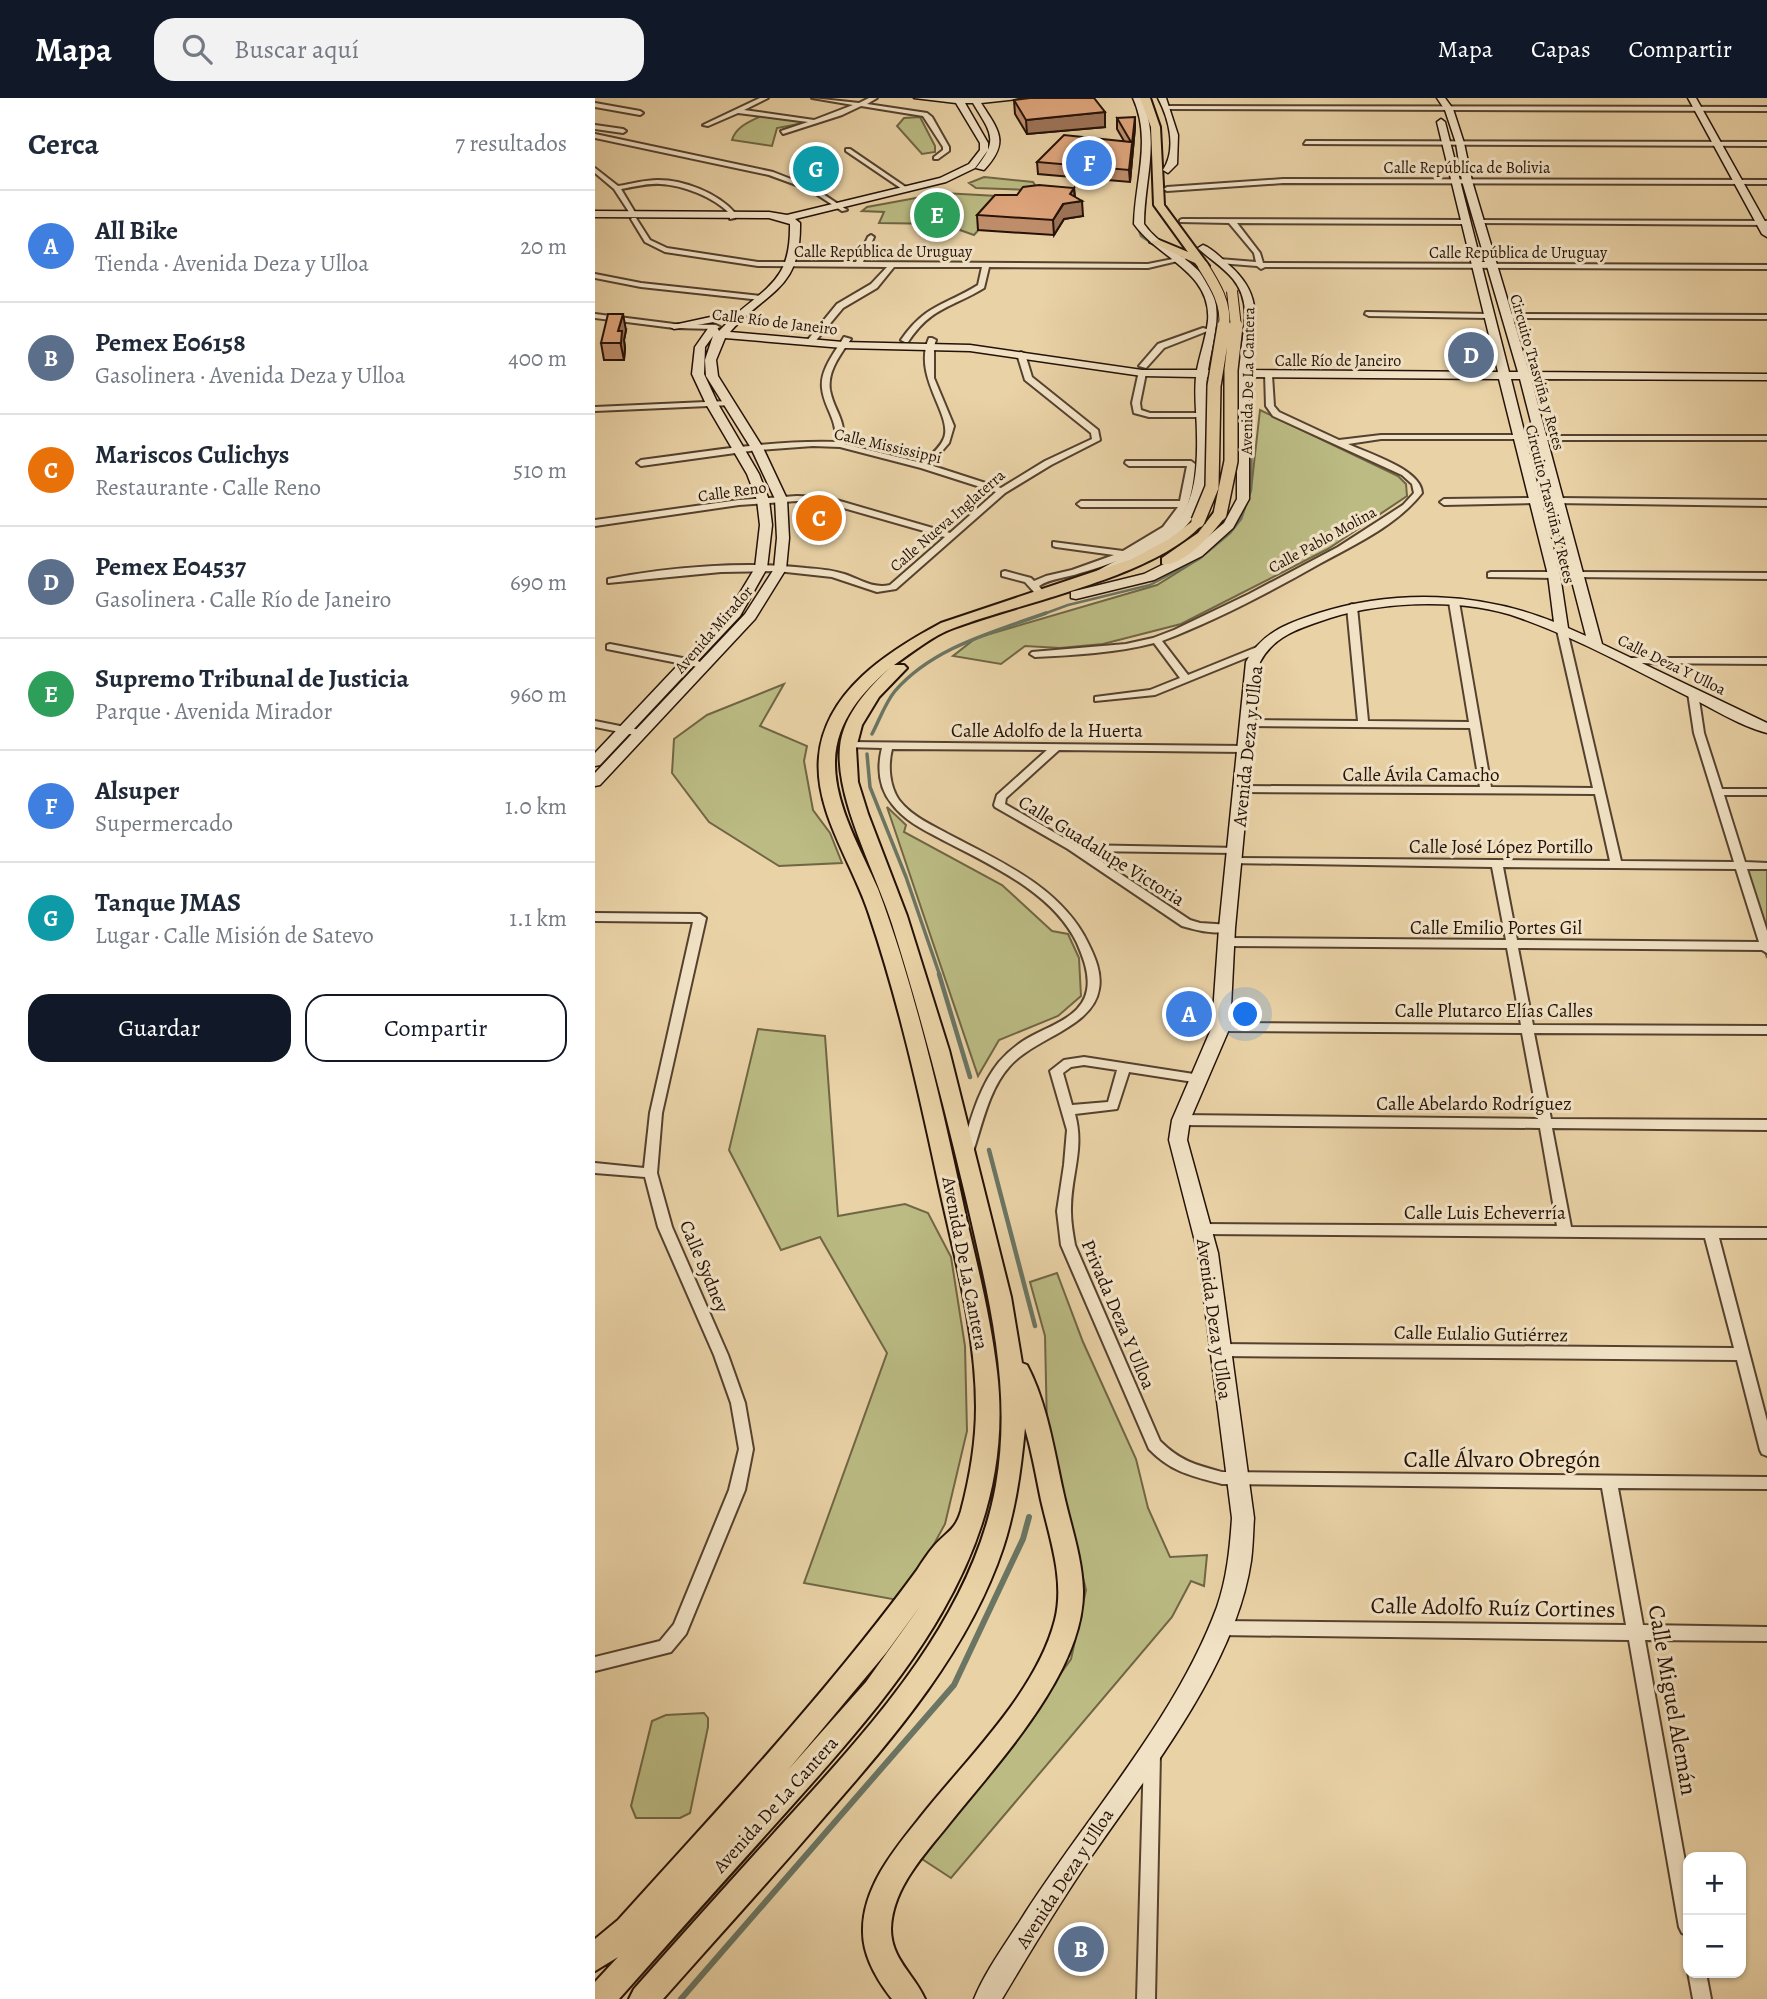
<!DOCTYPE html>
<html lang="es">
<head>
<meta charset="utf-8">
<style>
	body { margin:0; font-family:Alegreya,serif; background:#f2f2f3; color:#1f2937 }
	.controls { position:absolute; right:21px; bottom:21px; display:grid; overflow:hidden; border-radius:14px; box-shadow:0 2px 5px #0004 }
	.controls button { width:63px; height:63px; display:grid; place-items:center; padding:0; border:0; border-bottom:2px solid #e0e1e3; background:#fff; color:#1f2937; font:35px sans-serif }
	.you { position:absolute; left:651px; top:917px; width:24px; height:24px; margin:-18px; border:5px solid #fff; border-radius:50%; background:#1a73e8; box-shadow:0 0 0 10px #1a73e833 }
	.badge { display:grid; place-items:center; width:46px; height:46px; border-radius:50%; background:#111827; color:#fff; font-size:23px; font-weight:700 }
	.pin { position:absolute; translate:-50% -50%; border:4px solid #fff; box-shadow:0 2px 7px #0006 }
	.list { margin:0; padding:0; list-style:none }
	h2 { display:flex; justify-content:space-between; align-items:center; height:91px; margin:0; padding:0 28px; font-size:30px }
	h2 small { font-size:23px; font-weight:400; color:#747a83 }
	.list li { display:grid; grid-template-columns:46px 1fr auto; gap:21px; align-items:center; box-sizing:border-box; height:112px; padding:0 28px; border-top:2px solid #e0e1e3 }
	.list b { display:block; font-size:26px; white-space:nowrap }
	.list p { margin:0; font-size:23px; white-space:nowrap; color:#747a83 }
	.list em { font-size:23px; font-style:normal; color:#747a83 }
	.actions { display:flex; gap:14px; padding:21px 28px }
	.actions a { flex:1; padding:16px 0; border:2px solid #111827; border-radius:21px; text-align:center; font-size:24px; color:#111827 }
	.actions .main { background:#111827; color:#fff }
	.icon { flex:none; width:38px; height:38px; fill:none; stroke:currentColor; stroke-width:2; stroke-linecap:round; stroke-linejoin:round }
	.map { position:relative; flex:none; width:1172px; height:1901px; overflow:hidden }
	header { display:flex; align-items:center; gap:42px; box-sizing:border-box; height:98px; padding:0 35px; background:#111827; color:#fff }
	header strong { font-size:33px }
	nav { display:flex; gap:38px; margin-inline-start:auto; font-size:24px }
	.search { width:490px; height:63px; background:#f2f2f3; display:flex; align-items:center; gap:18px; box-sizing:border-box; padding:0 24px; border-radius:21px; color:#747a83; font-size:26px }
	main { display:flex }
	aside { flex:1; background:#fff }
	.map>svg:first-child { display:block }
	.green { fill:#bbbb83; stroke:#706645; stroke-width:2 }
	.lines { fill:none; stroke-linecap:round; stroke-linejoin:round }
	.stream-far3 { stroke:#6a7563; stroke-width:2.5 }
	.stream-far2 { stroke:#6a7563; stroke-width:3.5 }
	.stream-far1 { stroke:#6a7563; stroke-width:4.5 }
	.stream { stroke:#6a7563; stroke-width:6 }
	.street-casing { stroke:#55412f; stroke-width:4 }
	.secondary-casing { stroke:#241107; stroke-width:3 }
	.primary-casing { stroke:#241107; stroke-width:4 }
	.street { fill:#f1e2c5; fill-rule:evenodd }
	.secondary { fill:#f1e2c5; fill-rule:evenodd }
	.primary { fill:#e9d2a6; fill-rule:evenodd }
	.primary-bridge-far1-casing { stroke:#241107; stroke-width:12; stroke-linecap:butt }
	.primary-bridge-casing { stroke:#241107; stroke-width:16; stroke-linecap:butt }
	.primary-bridge-far1 { stroke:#e9d2a6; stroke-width:10 }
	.primary-bridge { stroke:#e9d2a6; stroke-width:13 }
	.wall { fill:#c18f6c; stroke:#241107; stroke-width:2 }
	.shaded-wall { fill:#9d7458; stroke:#241107; stroke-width:2 }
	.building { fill:#e0a67d; stroke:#241107; stroke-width:2 }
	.labels { text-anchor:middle; stroke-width:6; stroke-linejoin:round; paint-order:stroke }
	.far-street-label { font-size:16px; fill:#241107; stroke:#f1e2c5 }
	.street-label { font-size:19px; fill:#241107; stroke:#f1e2c5 }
	.near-street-label { font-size:23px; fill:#241107; stroke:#f1e2c5 }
</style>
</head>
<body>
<header>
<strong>Mapa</strong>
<div class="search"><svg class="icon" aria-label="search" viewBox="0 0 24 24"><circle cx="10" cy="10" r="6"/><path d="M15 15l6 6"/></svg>Buscar aquí</div>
<nav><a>Mapa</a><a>Capas</a><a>Compartir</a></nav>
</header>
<main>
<aside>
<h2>Cerca<small>7 resultados</small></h2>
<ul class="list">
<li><span class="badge" style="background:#3f7fe0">A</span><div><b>All Bike</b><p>Tienda · Avenida Deza y Ulloa</p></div><em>20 m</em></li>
<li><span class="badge" style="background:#5c6f8a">B</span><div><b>Pemex E06158</b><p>Gasolinera · Avenida Deza y Ulloa</p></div><em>400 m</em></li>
<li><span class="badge" style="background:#e8710a">C</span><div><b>Mariscos Culichys</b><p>Restaurante · Calle Reno</p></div><em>510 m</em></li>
<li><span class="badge" style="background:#5c6f8a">D</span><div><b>Pemex E04537</b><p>Gasolinera · Calle Río de Janeiro</p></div><em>690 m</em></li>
<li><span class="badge" style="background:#2e9e5b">E</span><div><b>Supremo Tribunal de Justicia</b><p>Parque · Avenida Mirador</p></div><em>960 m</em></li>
<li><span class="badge" style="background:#3f7fe0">F</span><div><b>Alsuper</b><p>Supermercado</p></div><em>1.0 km</em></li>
<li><span class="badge" style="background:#0f9aa8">G</span><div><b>Tanque JMAS</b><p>Lugar · Calle Misión de Satevo</p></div><em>1.1 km</em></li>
</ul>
<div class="actions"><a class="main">Guardar</a><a>Compartir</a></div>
</aside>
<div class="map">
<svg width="1172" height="1901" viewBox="0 0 1172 1901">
	<rect width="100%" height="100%" fill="#e9d2a6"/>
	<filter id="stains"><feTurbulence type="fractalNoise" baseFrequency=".00286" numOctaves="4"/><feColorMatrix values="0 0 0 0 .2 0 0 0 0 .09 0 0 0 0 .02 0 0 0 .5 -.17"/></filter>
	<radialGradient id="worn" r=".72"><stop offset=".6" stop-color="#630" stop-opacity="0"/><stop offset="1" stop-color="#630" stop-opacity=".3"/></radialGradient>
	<path class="green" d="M168 17 206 22 209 25 182 30 177 48 137 42C141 28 156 23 168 17Z
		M325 19 340 48V54L327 56 302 28 309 20Z
		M389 79 438 84 440 87 436 92 381 90 374 85Z
		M348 95 402 98 401 112 379 137 348 126 284 125 289 114 267 113 272 109Z
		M665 312 803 378 811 386 812 398 733 451 586 526 508 546 465 550 430 548 406 566 358 558 381 540 562 487 604 461 635 435 646 421 656 392Z
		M189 586 165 628 212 648 209 663 218 712 235 735 247 765 184 768 114 724 77 675 79 641 112 617Z
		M292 709 311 727 309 734 407 787 457 833 473 836 484 860 486 898 463 918 404 942 383 978Z
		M1142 766H1172V860Z
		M163 931 230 938 243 1118 310 1106 333 1115 356 1159 370 1248 372 1333 350 1426 308 1503 209 1485 292 1255 225 1139 186 1152 134 1052Z
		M462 1175 488 1244 541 1361 553 1410 575 1459 612 1457 609 1488 596 1483 577 1519 356 1780 327 1761 400 1667 476 1561 491 1492 452 1330 450 1238 435 1184Z
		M109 1615 113 1620V1629L95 1715 85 1720H41L36 1708 57 1623 71 1617Z"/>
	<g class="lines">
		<path class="stream-far3" d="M542 126 546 138 565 151
			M446 517 473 507 555 487 604 461 635 435 646 421 656 392 658 280"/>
		<path class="stream-far2" d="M277 636C284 623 290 605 300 593 338 549 399 534 451 515
			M272 656 275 689 311 779 345 878"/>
		<path class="stream-far1" d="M344 876 375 979
			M394 1052 440 1228"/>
		<path class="stream" d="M86 1901 359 1587 428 1441 434 1419"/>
		<g class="street-casing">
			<path id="street" d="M165 0H173L149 12 219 22 258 7 217 0 264 5 274 0H282L272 6 332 15 337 19 354 49V53L343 61H339V59L348 52V49L328 18 266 8 247 17 188 36 186 33 213 24 143 15 113 28 108 27Z
				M0 5 45 13 48 15 45 17 0 9Z
				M573 8 1172 9V13L571 11Z
				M0 27 28 31 31 33 28 35 0 31Z
				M0 36 178 74 219 90 252 112 247 113 215 92 174 77 0 40Z
				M711 43 1172 44V48L709 46Z
				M251 51H255L315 92 310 93 251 53Z
				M0 70 23 88C36 86 50 82 63 82 89 82 123 95 140 115V120L135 121V116C119 99 88 87 65 86 52 85 39 89 26 91L41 116 36 117 19 91 0 75Z
				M688 81 1172 82V86L688 85 572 93 569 91 572 89Z
				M37 120H41L55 142 72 150 163 164H261L273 139 276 137 279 139 268 164 553 166 588 159 591 161 553 170 394 169 389 190C356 210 336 209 313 244H310L306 242C331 206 349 208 383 187L387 169H299L282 190 248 210 218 246H215L211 244 242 206 276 186 292 169 163 168 70 154 50 144 36 121Z
				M587 121 869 122 872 124 869 126 642 125 665 155 668 165 1172 167V171L670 169 666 171 662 168 624 165 620 163 624 161 661 164 659 155 634 125 585 124V122Z
				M884 122 1172 123V127L882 125 881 124Z
				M0 176 46 185 166 198 170 200 166 202 46 189 0 180Z
				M771 214 893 216 897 218 893 220 774 218 770 216Z
				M0 216 79 226 121 227 125 229 121 231 79 230 0 220Z
				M909 216 1172 217V221L912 220 908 218Z
				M608 230 615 232 569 250 551 270 544 268 563 246Z
				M249 239 256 241C246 256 232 273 235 292 239 313 250 319 249 346L327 365C335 358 345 350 349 340 358 317 317 279 334 240H337L341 242 339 248V280L359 328 354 345 335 367 406 390 450 363 497 341 496 335 430 282 422 256 426 254 430 256 437 279 503 332 505 342 456 367 410 395 301 491 282 494 237 479 182 473 126 474 13 485V481C73 469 150 463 211 470 224 471 237 472 249 476 265 481 277 491 295 487L350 439 231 405 202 403 144 407 0 428V422L144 402 202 398 231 399 355 435 401 394 326 370 245 349 218 348 162 352 46 368 42 365 46 362C110 354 176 342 241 344 242 320 229 310 227 290 225 272 240 254 249 239Z
				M544 273 551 275 545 305 546 312 555 315H607L611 317 607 319H554L539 315 537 305Z
				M670 275 677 277 679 308 684 314 744 342 786 337H924L928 339 924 341H786L753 346C772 355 826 371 827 395 802 427 761 446 726 465 675 494 622 522 567 543L593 577 662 549H668V553L560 597 500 603V599L555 592 585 580 559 545C520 555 480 557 440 559L435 556 437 554 531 546 558 540 579 532 654 496 743 449 808 407 819 395 817 386 807 377 678 318 671 308Z
				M133 303 137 305 136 307 0 313V309Z
				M943 338H1172V342H946L942 340Z
				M531 363H596L600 366C599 380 597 396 592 408 575 447 523 464 485 475 471 480 456 480 444 488L447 492 445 494H439L430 484 407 478V474L410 473 436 480 439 483 451 478 477 472 519 457 461 449 458 448V444L528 453 568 429 583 409H486L482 406 486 403H585L592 368H534L530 365Z
				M939 400 942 401V405L849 407 845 404 849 401Z
				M962 400 1172 402V408L959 405V401Z
				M896 474H959L964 477 959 480 893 479V475Z
				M981 474 1172 475V481L978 479V475Z
				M859 501 864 504 896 689 998 690 962 532 967 529 972 532 1026 763 1139 764 1099 635 1093 595 1095 593H1101L1103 595 1109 635 1127 691H1172V697H1129L1150 764 1172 765V771H1152L1172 833V855L1167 852 923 850 938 927 1172 928V936L939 935 956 1021 1172 1022V1032L957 1030 976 1129 1172 1130V1140H1124L1172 1323V1358L1167 1356 1165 1352 1142 1262 625 1258 620 1256 618 1252 620 1248 625 1246 1139 1250 1110 1140 608 1136 603 1135 601 1131 603 1127 608 1126 962 1128 945 1030 586 1027 580 1022 586 1017 943 1021 927 935 626 933 620 929 626 925 926 927 912 850 631 848 625 844 631 840 911 842 897 769 636 765 634 763 640 760 1015 763 1000 696 647 694 642 691 647 688 885 689 875 630 652 628 647 625 652 622 763 623 752 509 757 506 762 509 773 623 874 624 854 504ZM908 769 1141 771 1164 844 922 842Z
				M15 546 103 563 108 566 103 569 12 551V547Z
				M1033 560H1172V566L1030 565V561Z
				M0 623 45 632 50 635 45 638 0 629Z
				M253 644 650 648 655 651 650 654 464 652 411 700 410 706 481 747 645 750 646 752 641 755 491 753 595 822 605 825 636 827 638 830C626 839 601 832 587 828L473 751 400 709 399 707 402 697 452 652 297 651C293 667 294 687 304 702 317 719 339 728 357 738 407 764 467 791 493 845 500 859 507 875 504 891 498 930 438 940 414 969 393 993 387 1028 377 1057L376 1060H366L365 1057C375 1025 383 990 404 964 411 956 419 949 428 943 449 929 487 921 492 892 495 876 488 859 482 845 457 793 393 766 344 740 327 731 309 722 297 706 284 690 282 670 287 650L249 649V645Z
				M0 815 105 816 111 820 67 1015 62 1075 77 1129 133 1257 150 1305 158 1351 150 1392 91 1536 76 1554 0 1573V1559L65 1543 79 1526 134 1392 144 1351 136 1305 119 1257 63 1129 50 1079 0 1075V1065L49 1070 55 1015 98 824 0 823Z
				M489 959 605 977 611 981 605 985 534 974 522 1011 480 1016C490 1052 475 1079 476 1114 476 1125 478 1136 480 1147L565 1343C585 1363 601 1367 627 1374L1172 1379V1391L1023 1390 1048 1527 1172 1529V1543L1050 1542 1093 1780V1838L1087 1835 1084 1829 1034 1542 624 1537 618 1535 616 1530 618 1525 624 1523 1031 1527 1007 1390 627 1386C597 1378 576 1374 554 1351L466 1147 462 1113 469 1067 472 1032 455 973 469 962ZM489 967 522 972 513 1004 477 1007 468 975 476 969Z
				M557 1648 563 1650 565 1656 560 1901H542L549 1656 551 1650Z
				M1093 1874 1111 1875 1116 1901H1098Z"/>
		</g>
		<g class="secondary-casing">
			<path id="secondary" d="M319 0H432L386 5C404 33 415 44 389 72L381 70C405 41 395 34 378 5H370L393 45V52L380 70 351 84 200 121 205 125C206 193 172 192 135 234L248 244 375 247 547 272H602C605 256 611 240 613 223 617 174 563 160 539 126 540 82 557 42 538 0H546C566 41 549 82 549 126 560 142 576 150 591 162 635 195 621 226 613 272H642C646 242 660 208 638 181 629 170 615 161 605 152L603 150 608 147C618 151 626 160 634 167 672 200 658 229 654 272L903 274 842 24 846 21 850 24 914 274H923L867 83 861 45 850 12 842 0H850L858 11 869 45 877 83 934 274 1172 276V282L936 281 1007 546 1172 625V635C1144 628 1116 609 1090 597 1036 570 982 540 925 520 870 500 790 503 735 520 708 529 679 537 665 564L640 830 635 929 595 1022 592 1042 623 1155 659 1420C658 1434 658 1449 656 1463 641 1566 556 1672 498 1756 466 1803 436 1852 407 1901H379C390 1874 409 1848 425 1823 489 1721 580 1623 622 1509 632 1480 635 1450 637 1420L603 1155 574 1042 577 1022 617 929 624 830 651 564C667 534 693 525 724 515 800 491 885 494 959 524L953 477 904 281 654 279V401L638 430 607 458 559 482 481 501 476 500V494L549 476 597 452 629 425 642 401V279H612C605 355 639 409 555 455 540 463 524 475 507 480L501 476 502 473C574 434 604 430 602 338 602 318 599 299 601 279L547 278 375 253 248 250 130 240 121 262 123 278 168 350 192 401 194 440 191 471 160 521 5 687 0 688V675L150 516 179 471 182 440 180 401 156 350 111 278 110 262 118 238 110 249 109 276 123 306 164 376 174 402 177 427 172 470 145 518 5 667 0 668V655L134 513 160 470 165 427 162 402 152 376 111 306 97 276 100 249 114 229H122L124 233 136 221 79 231 74 228 134 215 139 218C175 187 196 180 195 126L174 120 0 119V113L174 114 192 117 345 80 374 66 385 52V45L361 5ZM916 281H925L991 538 973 530 965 477Z
				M563 0H571L583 37 582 66 573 75 568 72C582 51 574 21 563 0Z
				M1093 0H1101L1172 127V139L1167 136Z"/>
		</g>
		<g class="primary-casing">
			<path id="primary" d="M545 0H555L565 29 569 107 614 168 612 170H604L600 165 555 144 564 142 593 154 559 107 556 29Z
				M625 412 632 416C621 432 588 470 567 466V460L603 435 620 413Z
				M603 419 610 423C565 478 427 504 359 530 337 538 318 554 299 567H309L312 570 284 599 267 627 261 650 263 684 273 716 312 818 354 952 416 1199 427 1265 432 1267C452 1305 459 1352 468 1393 475 1426 487 1458 488 1492 490 1573 402 1666 354 1726 330 1756 297 1790 296 1831 296 1861 319 1876 330 1901H297C282 1882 268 1858 268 1834 267 1791 298 1753 323 1722 369 1663 441 1596 460 1522 470 1483 455 1441 446 1402 441 1378 437 1354 430 1330 426 1371 421 1410 408 1450 374 1552 300 1638 230 1718 177 1780 122 1840 68 1901H34L39 1891C85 1839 132 1787 179 1735 269 1636 376 1525 401 1387 418 1289 393 1196 371 1100 349 1008 326 917 297 826 281 775 240 701 245 649 248 617 274 589 296 569 268 593 241 623 240 663 239 707 266 751 283 791 291 812 298 833 305 855 332 942 352 1030 371 1119 383 1170 396 1222 402 1274 424 1458 298 1595 185 1721 131 1781 77 1841 24 1901H0V1884L23 1859 0 1873V1841L23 1822C126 1708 231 1596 322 1472 327 1464 333 1455 339 1448 352 1433 360 1433 366 1413 375 1379 381 1344 381 1309 381 1232 358 1154 342 1079 323 990 303 902 274 816 258 766 219 713 224 659 230 593 294 553 346 525L537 461 574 441ZM326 1507 271 1584 193 1672 291 1555Z"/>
		</g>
		<use href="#street" class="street"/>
		<use href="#secondary" class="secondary"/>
		<use href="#primary" class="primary"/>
		<g class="primary-bridge-far1-casing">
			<path id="primary-bridge-far1" d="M608 168C620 187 632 206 629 229
				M637 193 641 229"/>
		</g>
		<g class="primary-bridge-casing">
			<path id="primary-bridge" d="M625 416 636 363V272L641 228
				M603 423 617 389 619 288 629 228"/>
		</g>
		<use href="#primary-bridge-far1" class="primary-bridge-far1"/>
		<use href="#primary-bridge" class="primary-bridge"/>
	</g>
	<path class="wall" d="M429 0H499L510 29 432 36 420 16 419 2Z
		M522 20 540 29 535 84 443 76 442 64 529 43 522 31Z
		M479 90 480 99 488 118 469 121 459 137 383 132 382 117 422 97Z
		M31 232 29 242 30 250 29 262H9L6 245Z"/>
	<path class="shaded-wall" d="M510 14V29L432 36 431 22Z
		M540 19V29L535 84 534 72Z
		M479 90 480 104 487 103 488 118 469 121 459 137 458 122Z
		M28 216 31 232 29 242 30 250 29 262 23 233Z"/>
	<path class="building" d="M435 0H499L510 14 431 22 419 2Z
		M540 19 534 72 442 64 469 37 536 44 522 20Z
		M444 87 479 90 475 96 487 103 468 106 458 122 382 117 400 97H422L428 89Z
		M13 216H28L23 233H27L26 245H6Z"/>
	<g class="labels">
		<g class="far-street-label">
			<text x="872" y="75">Calle República de Bolivia</text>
			<text x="288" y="159">Calle República de Uruguay</text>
			<text x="923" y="160">Calle República de Uruguay</text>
			<text transform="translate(180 223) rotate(7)" y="6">Calle Río de Janeiro</text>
			<text x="743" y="268">Calle Río de Janeiro</text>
			<text transform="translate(943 274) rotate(74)" y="6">Circuito Trasviña y Retes</text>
			<text transform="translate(652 283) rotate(-89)" y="6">Avenida De La Cantera</text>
			<text transform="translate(293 347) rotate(13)" y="6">Calle Mississippi</text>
			<text transform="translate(137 393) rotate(-8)" y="6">Calle Reno</text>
			<text transform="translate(956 406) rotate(76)" y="6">Circuito Trasviña Y Retes</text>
			<text transform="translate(352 422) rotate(-41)" y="6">Calle Nueva Inglaterra</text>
			<text transform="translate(727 441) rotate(-29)" y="6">Calle Pablo Molina</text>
			<text transform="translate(118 531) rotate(-49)" y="6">Avenida Mirador</text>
			<text transform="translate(1077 566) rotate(26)" y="6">Calle Deza Y Ulloa</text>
		</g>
		<g class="street-label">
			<text x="452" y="639">Calle Adolfo de la Huerta</text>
			<text transform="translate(652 648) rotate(-84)" y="7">Avenida Deza y Ulloa</text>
			<text x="826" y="683">Calle Ávila Camacho</text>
			<text x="906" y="755">Calle José López Portillo</text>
			<text transform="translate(507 752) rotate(32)" y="7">Calle Guadalupe Victoria</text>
			<text x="901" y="836">Calle Emilio Portes Gil</text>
			<text x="899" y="919">Calle Plutarco Elías Calles</text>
			<text x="879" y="1012">Calle Abelardo Rodríguez</text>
			<text x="890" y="1121">Calle Luis Echeverría</text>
			<text transform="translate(371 1165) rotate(79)" y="7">Avenida De La Cantera</text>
			<text transform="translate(110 1168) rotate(67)" y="7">Calle Sydney</text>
			<text transform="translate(524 1216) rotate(67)" y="7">Privada Deza Y Ulloa</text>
			<text transform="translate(620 1221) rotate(82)" y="7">Avenida Deza y Ulloa</text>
			<text transform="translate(886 1235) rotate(1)" y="7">Calle Eulalio Gutiérrez</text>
			<text transform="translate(180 1706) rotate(-48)" y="7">Avenida De La Cantera</text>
			<text transform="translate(469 1780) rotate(-57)" y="7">Avenida Deza y Ulloa</text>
		</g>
		<g class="near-street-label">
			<text x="907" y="1369">Calle Álvaro Obregón</text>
			<text transform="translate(898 1509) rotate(1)" y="8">Calle Adolfo Ruíz Cortines</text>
			<text transform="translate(1078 1602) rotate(80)" y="8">Calle Miguel Alemán</text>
		</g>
	</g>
	<rect width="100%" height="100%" filter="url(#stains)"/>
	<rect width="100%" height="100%" fill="url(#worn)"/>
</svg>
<div class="controls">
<button>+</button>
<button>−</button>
</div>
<div class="you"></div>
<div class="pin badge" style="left:594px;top:916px;background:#3f7fe0">A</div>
<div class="pin badge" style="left:486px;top:1851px;background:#5c6f8a">B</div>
<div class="pin badge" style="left:224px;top:420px;background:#e8710a">C</div>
<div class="pin badge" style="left:876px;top:257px;background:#5c6f8a">D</div>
<div class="pin badge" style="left:342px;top:117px;background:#2e9e5b">E</div>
<div class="pin badge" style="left:494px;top:65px;background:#3f7fe0">F</div>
<div class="pin badge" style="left:221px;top:71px;background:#0f9aa8">G</div>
</div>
</main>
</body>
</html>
